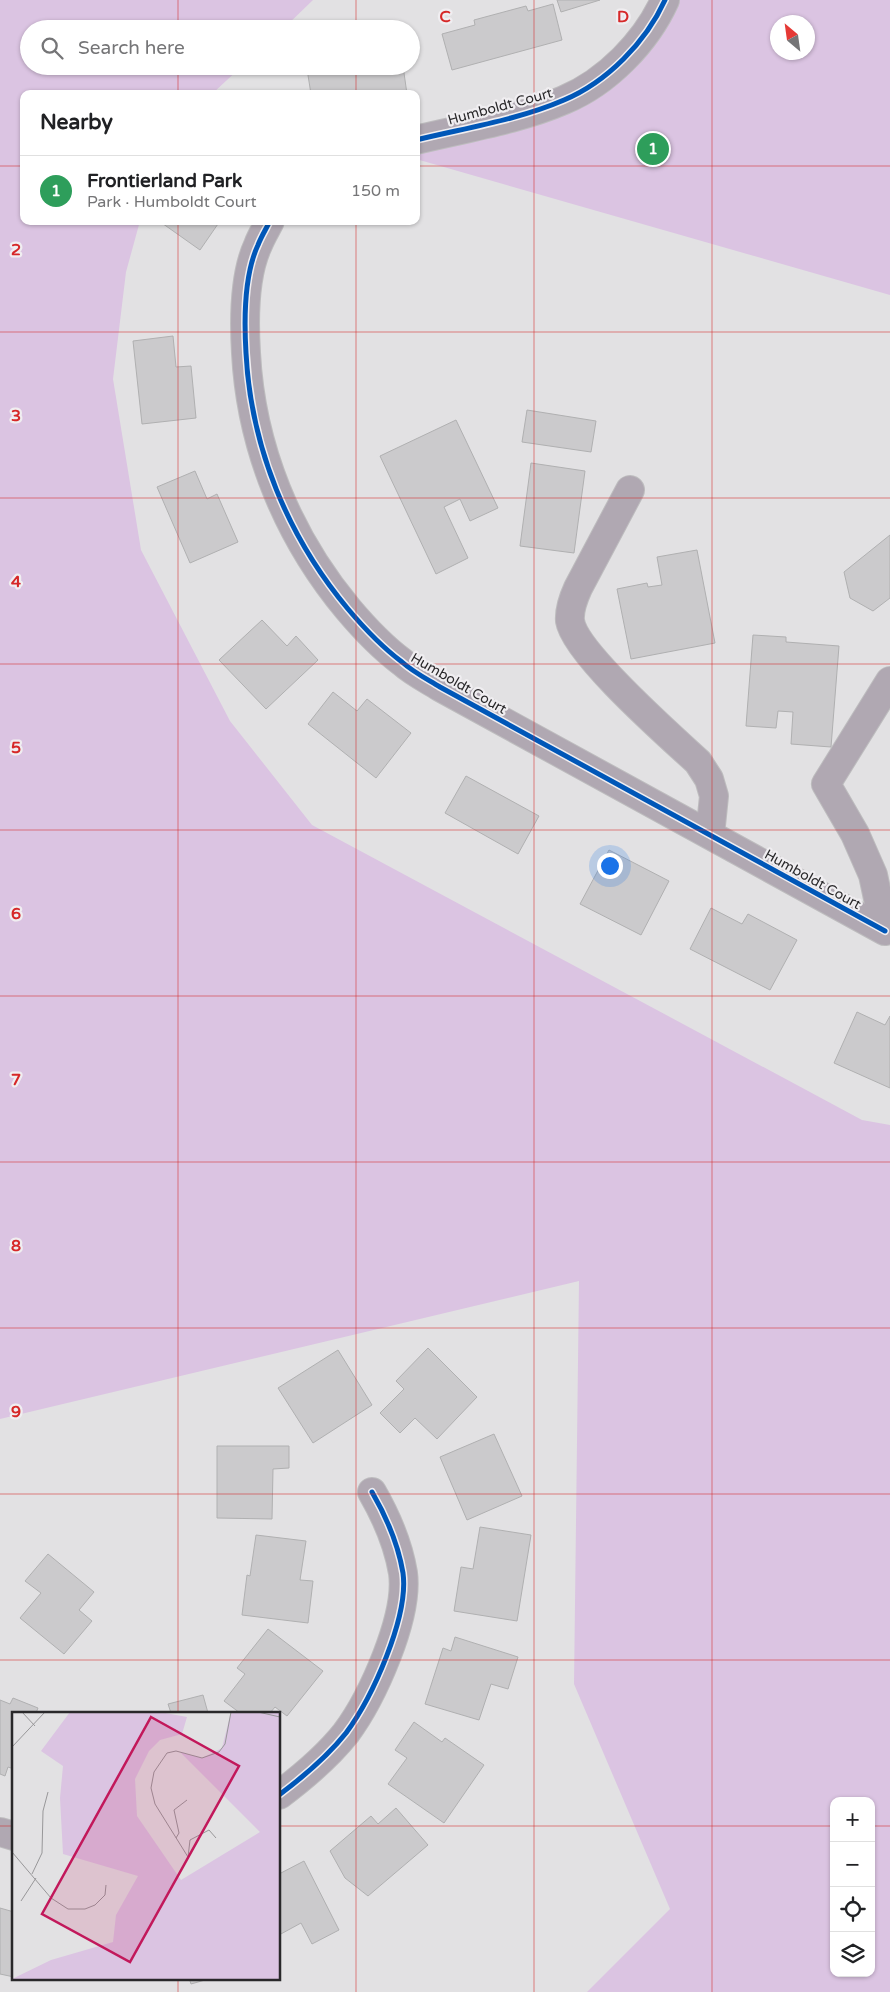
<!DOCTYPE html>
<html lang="en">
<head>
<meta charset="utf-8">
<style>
	body { margin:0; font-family:"Varela Round",sans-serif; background:#f2f2f2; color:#202124 }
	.controls { position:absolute; right:15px; bottom:15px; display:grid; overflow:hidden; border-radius:10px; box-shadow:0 1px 4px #0004 }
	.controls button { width:45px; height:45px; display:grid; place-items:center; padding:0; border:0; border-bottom:1px solid #e0e0e0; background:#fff; color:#202124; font:25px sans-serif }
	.compass { position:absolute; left:770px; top:15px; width:45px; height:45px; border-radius:50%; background:#fff; box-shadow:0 1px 4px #0004; rotate:331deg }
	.you { position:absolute; left:609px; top:865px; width:18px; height:18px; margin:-12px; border:4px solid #fff; border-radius:50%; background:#1a73e8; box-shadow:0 0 0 8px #1a73e833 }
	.badge { display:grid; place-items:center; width:32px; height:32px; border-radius:50%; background:#ea580c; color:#fff; font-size:16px; font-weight:700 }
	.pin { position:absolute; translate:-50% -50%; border:2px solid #fff; box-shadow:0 1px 5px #0006 }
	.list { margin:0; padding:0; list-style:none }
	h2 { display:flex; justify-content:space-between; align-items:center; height:65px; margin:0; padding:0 20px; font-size:21px }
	h2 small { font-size:16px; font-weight:400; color:#757577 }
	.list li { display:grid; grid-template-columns:32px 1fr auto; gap:15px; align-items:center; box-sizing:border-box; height:70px; padding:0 20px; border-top:1px solid #e0e0e0 }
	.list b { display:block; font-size:19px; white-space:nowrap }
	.list p { margin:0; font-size:16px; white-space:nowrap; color:#757577 }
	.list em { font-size:16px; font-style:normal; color:#757577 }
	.icon { flex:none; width:28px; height:28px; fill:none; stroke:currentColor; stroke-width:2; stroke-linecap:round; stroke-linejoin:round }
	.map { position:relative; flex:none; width:890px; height:1992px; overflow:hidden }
	.search { position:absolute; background:#fff; box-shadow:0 1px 4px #0004; left:20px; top:20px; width:400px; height:55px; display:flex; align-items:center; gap:12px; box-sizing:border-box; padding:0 18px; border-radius:28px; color:#757577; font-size:19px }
	.panel { position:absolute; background:#fff; box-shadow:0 1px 4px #0004; left:20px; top:90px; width:400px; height:135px; border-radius:10px }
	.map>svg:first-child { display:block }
	.green { fill:#dbc4e2; fill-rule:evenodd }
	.building { fill:#cbcacc; stroke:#b0b0b1 }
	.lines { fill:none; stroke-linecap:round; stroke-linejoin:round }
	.minor-casing { stroke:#bdbcbe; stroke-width:30 }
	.minor { stroke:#b0a8b2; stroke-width:28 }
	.cycleway-casing { stroke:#f0eef1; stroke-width:8 }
	.cycleway { stroke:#0057b8; stroke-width:5 }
	.grid { fill:none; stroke:#d62828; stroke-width:1; stroke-opacity:0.55 }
	.labels { text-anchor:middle; stroke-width:4.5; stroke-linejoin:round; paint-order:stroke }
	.street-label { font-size:14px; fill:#29282a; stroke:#f0eef1 }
	.inset-road { fill:none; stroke:#989799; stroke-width:1 }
	.view { fill:#c2185b; fill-opacity:0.15; stroke:#c2185b; stroke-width:2.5 }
	.inset-edge { fill:none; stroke:#29282a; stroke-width:2.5 }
	.grid-label { font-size:16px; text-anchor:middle; font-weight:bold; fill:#d62828; stroke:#f0eef1; stroke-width:4.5; stroke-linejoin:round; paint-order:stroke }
</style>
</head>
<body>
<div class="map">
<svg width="890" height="1992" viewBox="0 0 890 1992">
	<rect width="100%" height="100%" fill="#e2e1e3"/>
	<path class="green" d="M0 0H313L283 29H29V66H242L212 94H24V221H140L126 272 113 379 141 550 230 721 312 825 862 1120 890 1125V1992H587L670 1909 574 1684 579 1281 0 1419ZM834 1801H871V1973H834Z
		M665 0H890V295L416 159V140L565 100ZM778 22H808V52H778Z"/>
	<path class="building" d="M557 0H600L561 12Z
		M553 4 562 40 452 70 442 34 475 25 474 20 526 6 528 11Z
		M326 66H403L407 94H311L307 69Z
		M159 221H220L200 250Z
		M173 336 176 367 191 366 196 418 142 424 133 341Z
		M527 410 596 421 591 452 522 442Z
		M456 420 498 508 470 521 460 499 444 507 468 558 436 574 380 456Z
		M531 463 585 471 574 553 520 546Z
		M195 471 207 499 217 494 238 542 190 563 157 487Z
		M890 535V598L873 611 850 598 844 572Z
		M697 550 715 643 631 659 617 589 647 583 648 587 662 585 657 557Z
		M262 620 287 646 296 636 318 660 266 709 219 660Z
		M753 635 786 637V642L839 646 831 747 791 744 793 712 778 711 776 728 746 726Z
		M333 692 357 711 367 699 411 733 376 778 308 724Z
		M466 776 539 816 518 854 445 813Z
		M609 850 669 881 641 935 580 904Z
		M711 908 742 924 748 914 797 940 770 990 690 949Z
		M857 1012 885 1025 890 1016V1088L834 1063Z
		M428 1348 477 1397 437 1439 415 1418 400 1433 380 1413 404 1389 396 1381Z
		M338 1350 372 1405 313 1443 278 1388Z
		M494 1434 522 1496 467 1520 440 1457Z
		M217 1446H289V1468L273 1469 272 1519 217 1518Z
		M480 1527 531 1535 517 1621 454 1611 461 1567 473 1569Z
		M256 1535 306 1541 300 1580 313 1581 308 1623 242 1615 247 1575 250 1576Z
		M48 1554 94 1592 79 1610 92 1621 64 1654 20 1618 41 1593 25 1581Z
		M268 1629 323 1671 287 1716 275 1707 270 1713H240L224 1701 245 1674 237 1668Z
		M455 1637 518 1657 508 1689 491 1684 479 1720 425 1704 443 1648 451 1651Z
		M203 1695 208 1713H171L168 1704Z
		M13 1698 38 1708 36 1713H14V1769L8 1767 5 1776 0 1774V1700L10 1704Z
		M414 1722 442 1742 445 1738 484 1765 444 1823 388 1784 407 1758 395 1750Z
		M396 1808 428 1845 368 1896 345 1878 330 1851 371 1816 378 1824Z
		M304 1861 339 1930 312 1944 301 1923 279 1935V1874Z
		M0 1908 14 1912V1977L0 1974Z
		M189 1978H212L191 1984Z"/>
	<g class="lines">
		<g class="minor-casing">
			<path id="minor" d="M416 140C465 128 518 120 564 100 607 82 646 42 665 0
				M270 221C266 229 261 237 258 245 244 275 244 320 246 353 251 448 288 537 348 609 364 628 382 647 402 662 413 672 427 679 440 687L885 931
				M630 490 578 588C573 599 569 610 570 621 575 653 671 737 698 762L709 779 714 796 710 835
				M885 931 873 875 855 834 826 784 890 681
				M279 1795C303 1777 327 1757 346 1733 372 1698 409 1617 403 1573 398 1543 387 1518 372 1492
				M0 1832 14 1836"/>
		</g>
		<use href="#minor" class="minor"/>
		<g class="cycleway-casing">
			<path id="cycleway" d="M416 140C465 128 518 120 564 100 607 82 646 42 665 0
				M270 221C266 229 261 237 258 245 244 275 244 320 246 353 251 448 288 537 348 609 364 628 382 647 402 662 413 672 427 679 440 687L885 931
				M279 1795C303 1777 327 1757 346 1733 372 1698 409 1617 403 1573 398 1543 387 1518 372 1492"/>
		</g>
		<use href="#cycleway" class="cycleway"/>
	</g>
	<path class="grid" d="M178 0V29M356 0V29M534 0V1992M712 0V1992M178 66V94M356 66V94M0 166H24M416 166H890M178 221V1713M356 221V1992M0 332H890M0 498H890M0 664H890M0 830H890M0 996H890M0 1162H890M0 1328H890M0 1494H890M0 1660H890M0 1826H14M279 1826H834M871 1826H890M178 1978V1992"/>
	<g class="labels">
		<g class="street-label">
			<text transform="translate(500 106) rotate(-15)" y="5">Humboldt Court</text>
			<text transform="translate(459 683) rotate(30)" y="5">Humboldt Court</text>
			<text transform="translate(813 879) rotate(29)" y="5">Humboldt Court</text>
		</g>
	</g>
	<g transform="translate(12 1712)">
		<rect width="268" height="268" fill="#e2e1e3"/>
		<path d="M58 0H148L175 5 170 22 148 28 137 39 123 67 125 104 169 168 248 120 168 40 190 46 210 36 219 0H267V267H0L39 248 101 230 104 203 126 164 51 142 48 86 51 54 29 39Z" fill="#dbc4e2"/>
		<path class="inset-road" d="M10 0 23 14M246 0 268 5M0 35 33 0M164 126 167 121 162 98 175 88M0 140 39 186 56 197H73L83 193 93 183 94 173M176 145 143 92 139 76 142 60 155 41 164 39 190 46 207 40 213 32 219 0M176 145 178 128 197 118 204 126M20 162 30 141 31 99 36 80M9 189 24 166"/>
		<path class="view" d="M139 5 227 54 118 250 30 202Z"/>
		<rect width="268" height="268" class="inset-edge"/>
	</g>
	<g class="grid-label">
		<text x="445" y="22">C</text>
		<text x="623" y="22">D</text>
		<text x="16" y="255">2</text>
		<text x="16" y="421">3</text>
		<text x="16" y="587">4</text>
		<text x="16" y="753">5</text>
		<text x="16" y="919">6</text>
		<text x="16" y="1085">7</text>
		<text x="16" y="1251">8</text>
		<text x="16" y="1417">9</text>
	</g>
</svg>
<div class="controls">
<button>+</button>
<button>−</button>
<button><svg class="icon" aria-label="locate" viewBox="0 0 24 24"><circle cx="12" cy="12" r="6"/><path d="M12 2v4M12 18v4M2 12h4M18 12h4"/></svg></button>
<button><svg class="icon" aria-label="layers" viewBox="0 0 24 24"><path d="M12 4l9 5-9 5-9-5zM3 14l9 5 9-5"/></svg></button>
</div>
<svg class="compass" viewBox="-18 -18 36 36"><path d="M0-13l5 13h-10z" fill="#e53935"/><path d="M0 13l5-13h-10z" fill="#757577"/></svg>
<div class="you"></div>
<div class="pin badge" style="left:653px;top:149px;background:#2e9e5b">1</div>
<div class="search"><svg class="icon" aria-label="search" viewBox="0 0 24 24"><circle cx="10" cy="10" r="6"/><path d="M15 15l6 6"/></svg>Search here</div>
<section class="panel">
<h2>Nearby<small></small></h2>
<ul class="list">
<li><span class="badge" style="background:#2e9e5b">1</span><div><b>Frontierland Park</b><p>Park · Humboldt Court</p></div><em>150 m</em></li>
</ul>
</section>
</div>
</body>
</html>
